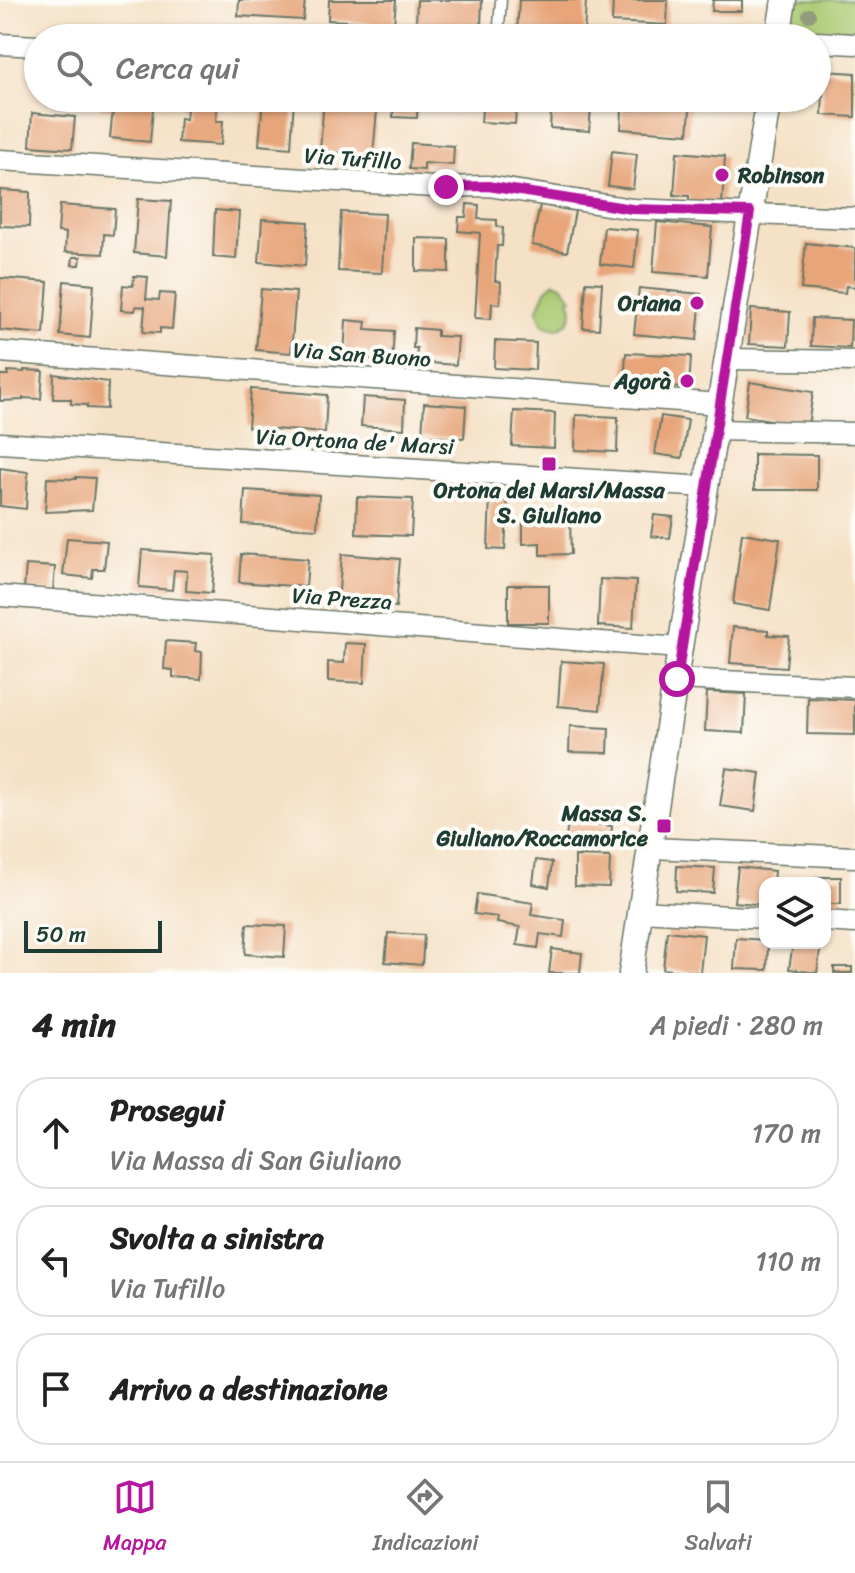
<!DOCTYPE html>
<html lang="it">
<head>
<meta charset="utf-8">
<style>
	body { margin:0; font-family:Sriracha,sans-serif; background:#f6f6f6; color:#222 }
	.controls { position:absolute; right:24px; bottom:24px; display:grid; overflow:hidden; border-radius:16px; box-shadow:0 2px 6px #0004 }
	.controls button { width:72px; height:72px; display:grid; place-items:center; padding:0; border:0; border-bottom:2px solid #e0e0e0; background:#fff; color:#222; font:40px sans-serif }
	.scale { position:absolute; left:24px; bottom:20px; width:138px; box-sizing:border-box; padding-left:8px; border:4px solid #1f3d34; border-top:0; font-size:22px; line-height:28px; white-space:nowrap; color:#1f3d34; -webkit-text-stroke:6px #fdfcf7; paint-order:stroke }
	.stop { position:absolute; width:24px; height:24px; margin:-18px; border:6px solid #b5179e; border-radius:50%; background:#fff }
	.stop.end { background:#b5179e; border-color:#fff; box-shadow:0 2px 8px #0008 }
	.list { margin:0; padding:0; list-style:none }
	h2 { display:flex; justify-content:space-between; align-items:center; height:104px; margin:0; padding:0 32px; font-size:34px }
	h2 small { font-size:26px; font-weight:400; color:#767676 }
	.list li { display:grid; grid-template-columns:52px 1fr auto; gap:24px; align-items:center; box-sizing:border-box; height:112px; margin:0 16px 16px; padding:0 16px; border:2px solid #e0e0e0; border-radius:32px }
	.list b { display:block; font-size:30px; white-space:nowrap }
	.list p { margin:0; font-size:26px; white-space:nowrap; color:#767676 }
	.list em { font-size:26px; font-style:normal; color:#767676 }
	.icon { flex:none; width:44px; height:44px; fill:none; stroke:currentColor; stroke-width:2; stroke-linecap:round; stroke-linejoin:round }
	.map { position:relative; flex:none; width:855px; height:973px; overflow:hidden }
	.search { position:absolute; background:#fff; box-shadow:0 2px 6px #0004; left:24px; right:24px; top:24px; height:88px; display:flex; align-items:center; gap:20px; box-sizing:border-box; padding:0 28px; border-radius:44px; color:#767676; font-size:30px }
	.sheet { height:488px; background:#fff }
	nav { display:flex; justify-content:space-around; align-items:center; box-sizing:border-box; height:112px; border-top:2px solid #e0e0e0; background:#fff; font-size:22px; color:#767676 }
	nav a { display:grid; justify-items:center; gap:4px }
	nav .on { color:#b5179e }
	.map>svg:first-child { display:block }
	.green { fill:#a9c970; stroke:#648352; stroke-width:2 }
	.building { fill:#e7a579 }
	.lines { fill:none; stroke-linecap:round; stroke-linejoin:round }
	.service-casing { stroke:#6a7667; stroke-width:13 }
	.minor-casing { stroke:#6a7667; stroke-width:23 }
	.tertiary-casing { stroke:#6a7667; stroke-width:27 }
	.service { stroke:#fff; stroke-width:10 }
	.minor { stroke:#fff; stroke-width:20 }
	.tertiary { stroke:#fff; stroke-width:24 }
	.tree { fill:#939a7e }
	.route { stroke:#b5179e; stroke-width:10 }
	.poi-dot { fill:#b5179e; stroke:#fdfcf7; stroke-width:3 }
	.labels { text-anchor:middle; stroke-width:8; stroke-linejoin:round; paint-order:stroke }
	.street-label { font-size:22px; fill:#1f3d34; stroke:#fdfcf7 }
	.poi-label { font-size:22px; font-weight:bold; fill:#1f3d34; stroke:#fdfcf7; text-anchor:end }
</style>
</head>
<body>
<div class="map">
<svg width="855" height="973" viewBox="0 0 855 973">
	<rect width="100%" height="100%" fill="#fdfcf7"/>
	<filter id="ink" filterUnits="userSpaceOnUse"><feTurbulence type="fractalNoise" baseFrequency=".0125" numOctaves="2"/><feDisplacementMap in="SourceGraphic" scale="16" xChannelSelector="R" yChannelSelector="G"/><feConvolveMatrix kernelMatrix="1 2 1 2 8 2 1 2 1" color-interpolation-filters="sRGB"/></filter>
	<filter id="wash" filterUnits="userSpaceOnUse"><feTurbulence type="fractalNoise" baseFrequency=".006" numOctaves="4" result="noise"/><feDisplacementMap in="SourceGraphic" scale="32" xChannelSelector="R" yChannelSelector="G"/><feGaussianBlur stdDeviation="1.8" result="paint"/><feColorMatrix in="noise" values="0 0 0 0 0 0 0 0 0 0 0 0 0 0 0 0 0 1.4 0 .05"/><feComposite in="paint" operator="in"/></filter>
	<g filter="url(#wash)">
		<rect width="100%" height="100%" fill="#f5e1c6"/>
		<path class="green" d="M794 0H855V40L789 35Z
			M555 282 562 285 572 298 569 300C576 313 570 325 556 329L543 325 537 311 546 290Z"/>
		<g id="blocks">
			<path class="building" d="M239 0H305L303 20 238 16Z
				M329 0H396L394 24 328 20Z
				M417 0H482L481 26 416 24Z
				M519 0H586L584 37 517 33Z
				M613 0H668L667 25 612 22Z
				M713 0H742V11H712Z
				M705 34 739 35 738 38H705Z
				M824 71 855 73V117L822 115Z
				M101 98H154L150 142 110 138 113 109 100 108Z
				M181 98H224V108H217L216 121H223L221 145 178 142 180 118 186 119 187 108H180Z
				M263 98H294L291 148 259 145Z
				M324 98H378L373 156 320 151Z
				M394 98H418L417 118 393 117Z
				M455 98H469V105L455 104Z
				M483 98H517L515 124 481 122Z
				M552 98H592L589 131 550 128Z
				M639 98H691L688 134 621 129 622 109 638 110Z
				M32 113 75 117 72 149 30 146Z
				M411 143 454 146 453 165 424 163V170L409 169Z
				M612 151 637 154 633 189 608 186Z
				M677 152 725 156 722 205 689 203V196L674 195Z
				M0 190 30 192 29 227 0 226Z
				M138 199 171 201 167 256 134 253Z
				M467 204 479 205 478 219 497 220V227L503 228 502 246H497L495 281 501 282 500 304 492 303 491 319 475 318 480 233 458 231 459 217H466Z
				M60 205 115 209 113 235 104 234 103 254 65 252 66 233 58 232Z
				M540 205 575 211 567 252 532 245Z
				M215 210 239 212 236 259 213 257Z
				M341 212 385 214 382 273 338 271Z
				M262 219 308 222 305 266 259 262Z
				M657 222 712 227 708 276 653 272Z
				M604 227 638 230 634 268 600 264Z
				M416 238 449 239V272L416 271Z
				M806 243 855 248V287L846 286 845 293 801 289Z
				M73 257H81L80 265H72Z
				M134 276 148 277 146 299 159 300 160 293 175 294 172 329 160 328V333L143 332 145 307 136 306 135 311 121 310 123 285 133 286Z
				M0 278 48 282 44 334 0 330Z
				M64 281 94 284 90 338 60 335Z
				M586 282 602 283 599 329 583 328Z
				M639 288 701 294 697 340 634 334Z
				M261 289 296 292 291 353 256 350Z
				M751 309 790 312 788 346 749 344Z
				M812 318 851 320 850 348 811 346Z
				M346 320 366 322 365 329 394 331 392 361 344 357Z
				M414 328 437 330V336L458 337 456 365 416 362 417 348H413Z
				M495 341 536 343 535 370 494 368Z
				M626 353 691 356 689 388 624 385Z
				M24 370 43 371 41 399 23 398V400L0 401V375H8V371L24 372Z
				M54 374 108 382 107 409 87 408V405L71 404V399H53Z
				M750 382 813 392 808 426 745 416Z
				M251 389 327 395 325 433 248 427Z
				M363 397 405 400 404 429 361 426Z
				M424 403 466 406 464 438 422 436Z
				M514 411 555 413 554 448 512 446Z
				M576 415 618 417 617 452 575 450Z
				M661 416 688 420 682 458 655 454Z
				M754 454 817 455V490H754Z
				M0 468 28 472 26 509 0 506Z
				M76 477 95 478 92 510 45 512 47 478 76 479Z
				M245 490 319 495 317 529 243 524Z
				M490 494 508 495 505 550 488 549Z
				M357 497 413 499 411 536 356 534Z
				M654 515 673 517 670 538 651 536Z
				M570 521 571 554 540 555V543L523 544V522Z
				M742 533 780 539 770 610 733 604Z
				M67 538 107 541 104 569H93L92 578 63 575Z
				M142 550 215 555 212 593 186 591 187 571 174 570 172 590 139 587Z
				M241 554 308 559 306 587 239 582Z
				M342 554 400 559 396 607 338 602Z
				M26 565 55 567 53 592 24 589Z
				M600 579 636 581 633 628 598 626Z
				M508 585H549V623H508Z
				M733 627 768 630V635L789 636 786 667 730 663Z
				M166 641 196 643 195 651 202 652 201 679 173 677V670L164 669Z
				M345 643 366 644 364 683 328 681V662L344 663Z
				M561 661 604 664 600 710 558 706Z
				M707 692 746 694 744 733 705 731Z
				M808 698 855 700V735L807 734Z
				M570 726 609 728 608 753 569 752Z
				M726 768 760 773 755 811 720 806Z
				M568 822 612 826 611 842 566 838Z
				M575 856 610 857 609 887 575 886Z
				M536 860 552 862 549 887 533 884Z
				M677 866 715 868 713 893 676 891Z
				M738 867 774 871 773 883H765V905L734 902Z
				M816 877H841V904H825V883H816Z
				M477 894 533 903 531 915 565 920 563 937 540 934 538 948 517 945 520 927 497 923 498 917 474 914Z
				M247 924 286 926 284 957 245 954Z
				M667 931 704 935 700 973 663 969Z
				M388 933 424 935 422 965 385 962Z
				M736 938 765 940V943H768L767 970 734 969Z
				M793 943H821L817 973 789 969Z
				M552 949 582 953 580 973H549Z
				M834 967H852V973H834Z"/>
		</g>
	</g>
	<g filter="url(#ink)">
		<use href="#blocks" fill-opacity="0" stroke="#6a7667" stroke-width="2"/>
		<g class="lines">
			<g class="service-casing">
				<path id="service" d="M498 38 501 0"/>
			</g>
			<g class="minor-casing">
				<path id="minor" d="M817 42 855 44
					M0 44 38 46
					M0 160 434 187 488 186 632 209 855 218
					M0 352 721 404
					M728 359 855 361
					M717 430 855 433
					M0 443 707 487
					M0 596 680 648
					M677 679 855 687
					M651 848 855 857
					M640 911 765 918
					M825 921 855 923"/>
			</g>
			<g class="tertiary-casing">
				<path id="tertiary" d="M778 38 784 0
					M631 973 680 648 769 98"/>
			</g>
			<use href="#service" class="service"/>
			<use href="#minor" class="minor"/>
			<use href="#tertiary" class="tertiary"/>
		</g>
		<circle class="tree" cx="809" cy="15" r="7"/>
	</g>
	<g class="lines" filter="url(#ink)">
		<path class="route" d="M446 187 488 186 632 209 750 212 677 679"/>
	</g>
	<g class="poi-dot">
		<circle cx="722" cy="175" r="8"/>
		<circle cx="697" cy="303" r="8"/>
		<circle cx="687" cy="381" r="8"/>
		<rect x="541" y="456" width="16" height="16" rx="4"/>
		<rect x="656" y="818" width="16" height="16" rx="4"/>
	</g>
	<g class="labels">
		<g class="street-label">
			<text transform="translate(353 158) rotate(4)" y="8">Via Tufillo</text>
			<text transform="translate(362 354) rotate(4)" y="8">Via San Buono</text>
			<text transform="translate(355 441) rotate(3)" y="8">Via Ortona de' Marsi</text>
			<text transform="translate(342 598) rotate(4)" y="8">Via Prezza</text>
		</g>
		<g class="poi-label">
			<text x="738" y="183" text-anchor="start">Robinson</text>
			<text x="681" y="311">Oriana</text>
			<text x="671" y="389">Agorà</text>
			<text x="549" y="498" text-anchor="middle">Ortona dei Marsi/Massa<tspan x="549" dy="25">S. Giuliano</tspan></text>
			<text x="648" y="821">Massa S.<tspan x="648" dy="25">Giuliano/Roccamorice</tspan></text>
		</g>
	</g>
</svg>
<div class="controls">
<button><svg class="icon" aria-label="layers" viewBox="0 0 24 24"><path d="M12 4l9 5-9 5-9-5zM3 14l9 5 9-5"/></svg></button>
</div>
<div class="scale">50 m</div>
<div class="stop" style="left:677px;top:679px"></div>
<div class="stop end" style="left:446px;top:187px"></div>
<div class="search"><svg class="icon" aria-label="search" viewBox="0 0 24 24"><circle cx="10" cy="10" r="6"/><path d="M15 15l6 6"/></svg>Cerca qui</div>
</div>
<section class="sheet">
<h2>4 min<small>A piedi · 280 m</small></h2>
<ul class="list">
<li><svg class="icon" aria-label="ahead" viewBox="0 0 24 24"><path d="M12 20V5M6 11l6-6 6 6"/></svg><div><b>Prosegui</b><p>Via Massa di San Giuliano</p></div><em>170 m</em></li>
<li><svg class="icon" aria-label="left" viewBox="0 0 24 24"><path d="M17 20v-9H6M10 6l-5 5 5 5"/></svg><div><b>Svolta a sinistra</b><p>Via Tufillo</p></div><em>110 m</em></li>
<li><svg class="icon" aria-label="arrive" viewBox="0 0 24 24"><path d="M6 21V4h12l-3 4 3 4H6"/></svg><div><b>Arrivo a destinazione</b></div></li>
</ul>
</section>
<nav>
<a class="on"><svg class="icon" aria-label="map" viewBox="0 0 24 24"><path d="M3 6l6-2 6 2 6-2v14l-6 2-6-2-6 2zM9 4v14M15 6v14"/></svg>Mappa</a>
<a><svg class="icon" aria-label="directions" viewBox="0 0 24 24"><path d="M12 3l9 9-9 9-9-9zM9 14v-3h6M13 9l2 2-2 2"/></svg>Indicazioni</a>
<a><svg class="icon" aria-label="saved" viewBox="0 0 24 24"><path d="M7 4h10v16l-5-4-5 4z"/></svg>Salvati</a>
</nav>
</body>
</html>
